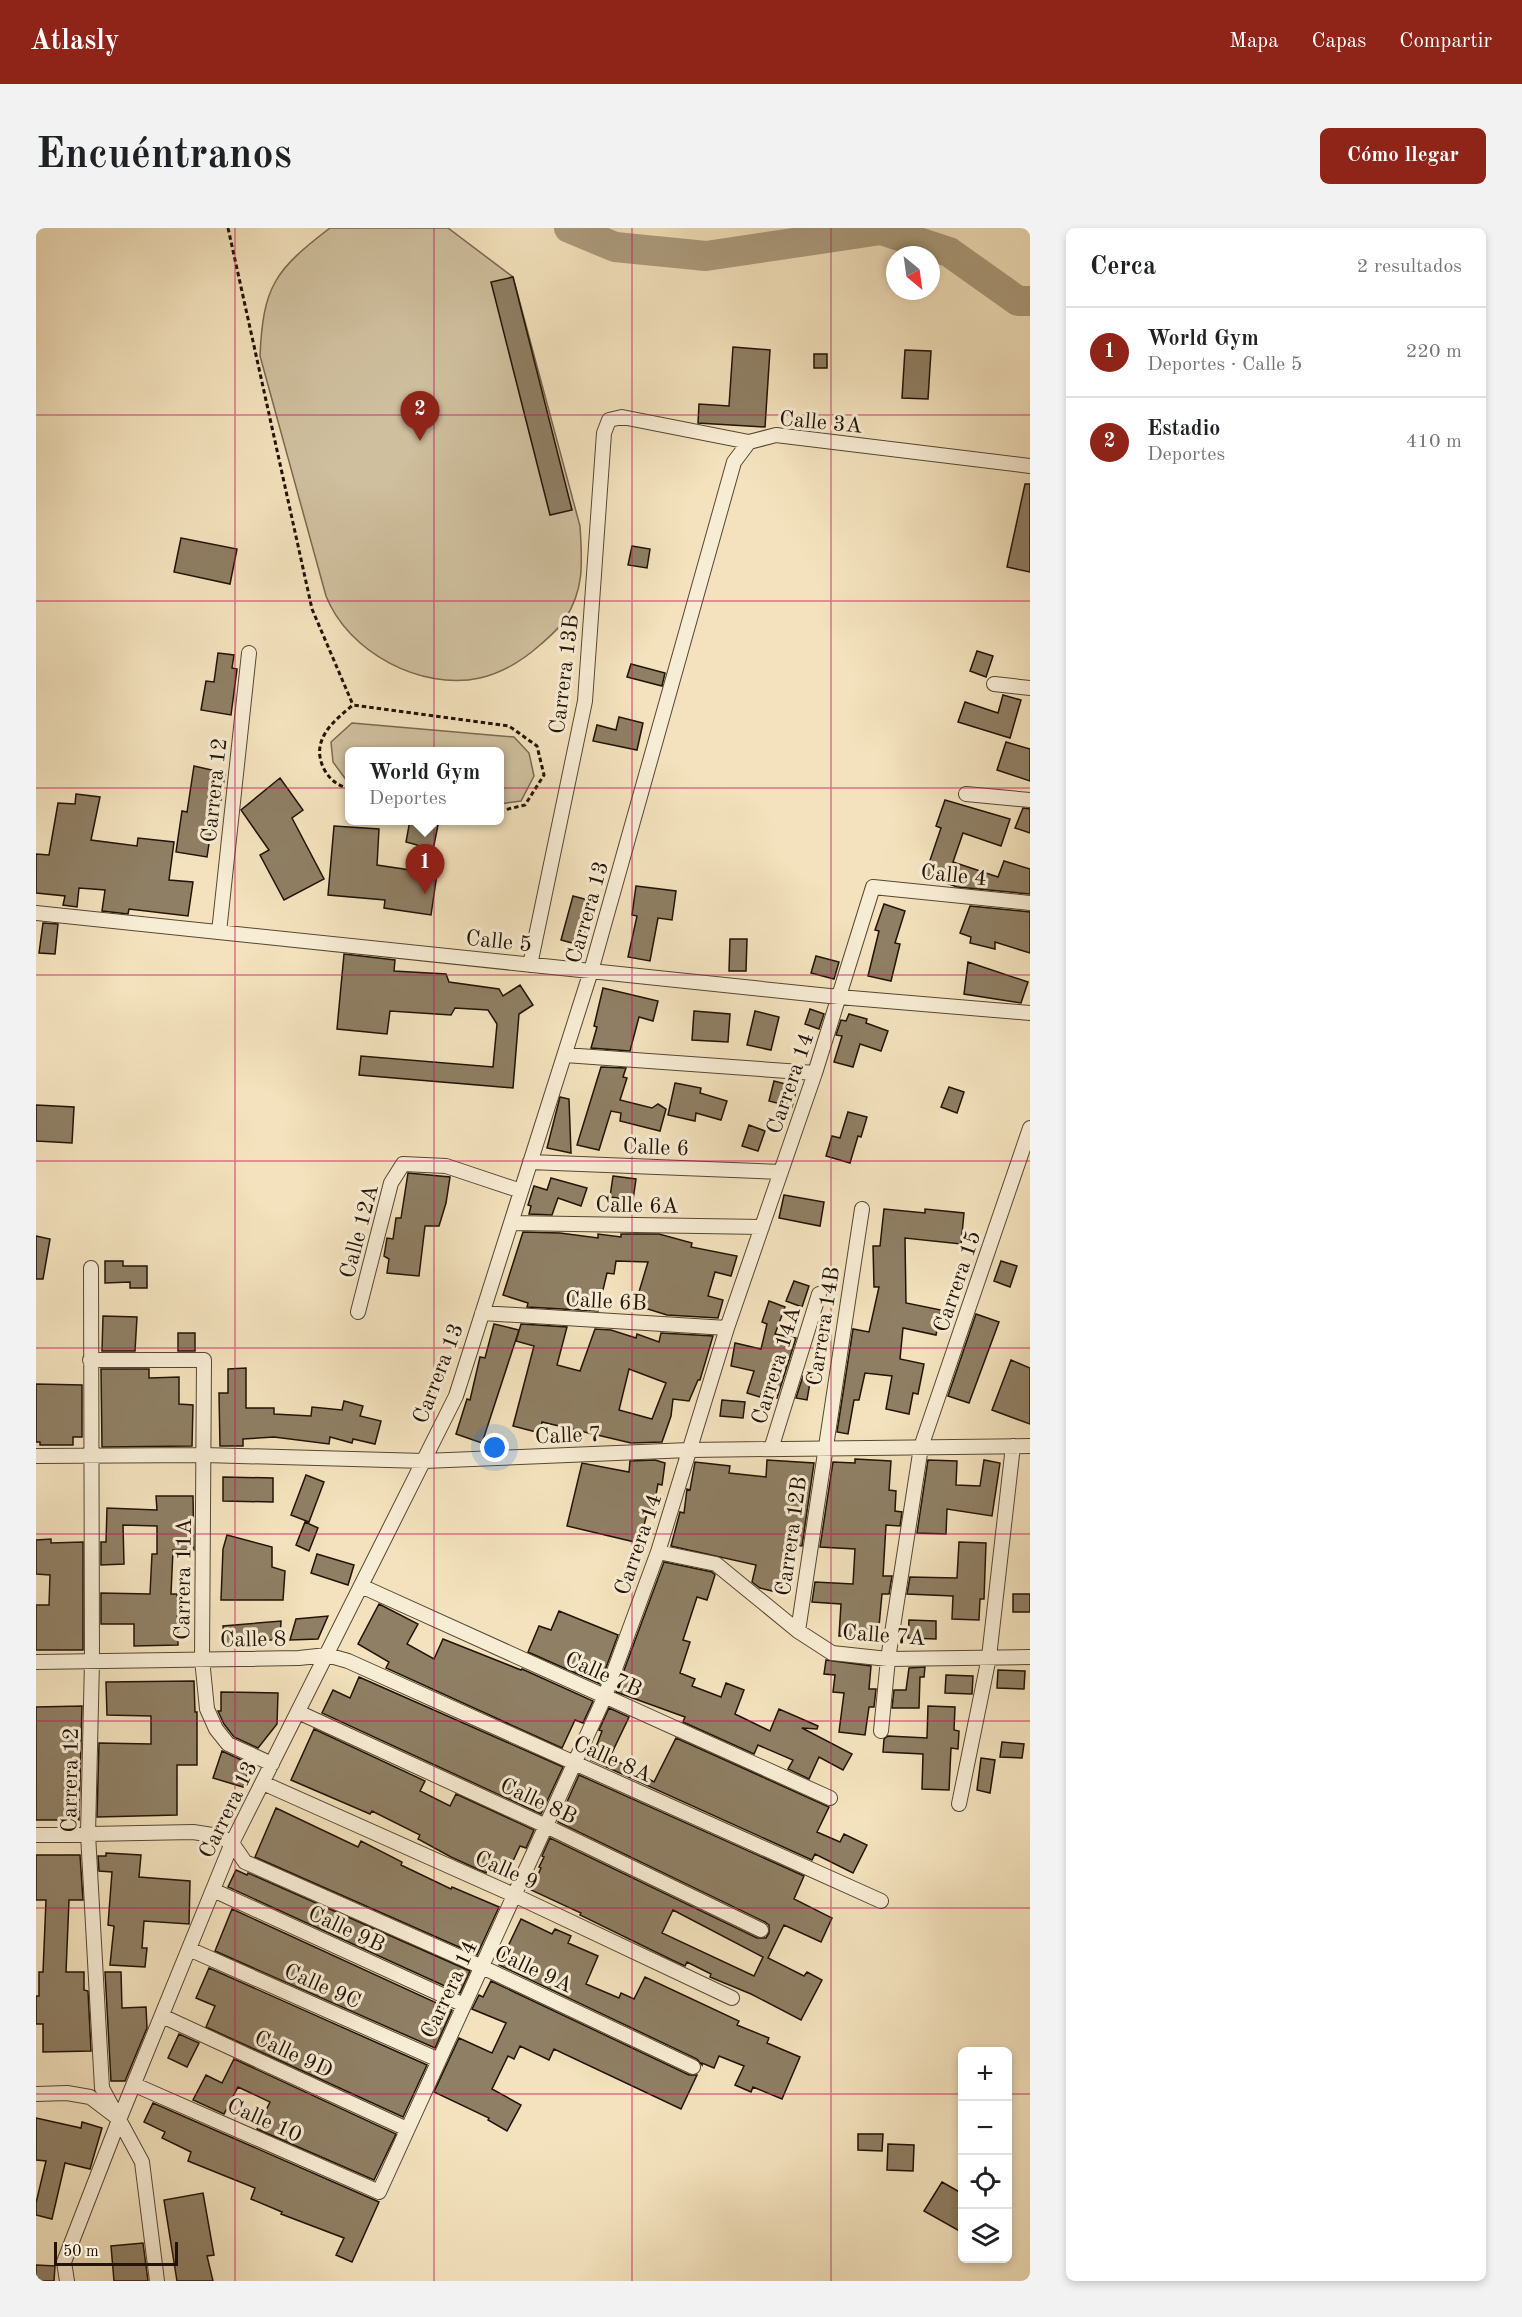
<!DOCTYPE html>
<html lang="es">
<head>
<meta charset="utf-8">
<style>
	body { margin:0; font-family:"Old Standard TT",serif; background:#f2f2f2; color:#202124 }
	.controls { position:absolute; right:18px; bottom:18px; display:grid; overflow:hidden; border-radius:9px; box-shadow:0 3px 9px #0003 }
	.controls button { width:54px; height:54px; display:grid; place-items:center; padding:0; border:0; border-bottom:2px solid #e0e0e0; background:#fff; color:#202124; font:30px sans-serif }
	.compass { position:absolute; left:850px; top:18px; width:54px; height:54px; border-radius:50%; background:#fff; box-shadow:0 3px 9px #0003; rotate:151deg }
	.scale { position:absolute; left:18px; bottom:15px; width:124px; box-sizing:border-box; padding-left:6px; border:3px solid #221304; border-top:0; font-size:16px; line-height:21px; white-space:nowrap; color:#221304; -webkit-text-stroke:4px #f7ecd4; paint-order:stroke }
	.you { position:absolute; left:459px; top:1220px; width:21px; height:21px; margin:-15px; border:4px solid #fff; border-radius:50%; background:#1a73e8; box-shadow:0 0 0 9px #1a73e833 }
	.badge { display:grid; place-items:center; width:39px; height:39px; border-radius:50%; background:#8f2418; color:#fff; font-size:20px; font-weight:700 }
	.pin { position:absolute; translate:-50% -50px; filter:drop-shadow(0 2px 3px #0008) }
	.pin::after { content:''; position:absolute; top:32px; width:21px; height:18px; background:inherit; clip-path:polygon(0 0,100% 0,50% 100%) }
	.popup { position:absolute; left:309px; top:519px; width:159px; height:78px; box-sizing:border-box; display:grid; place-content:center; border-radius:9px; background:#fff; filter:drop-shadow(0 2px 4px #0005); font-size:20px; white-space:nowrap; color:#757577 }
	.popup b { font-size:22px; color:#202124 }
	.popup::after { content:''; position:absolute; left:50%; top:100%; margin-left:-12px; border:12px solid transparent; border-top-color:#fff }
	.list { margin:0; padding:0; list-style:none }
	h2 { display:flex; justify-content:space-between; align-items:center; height:78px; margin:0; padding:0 24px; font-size:26px }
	h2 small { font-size:20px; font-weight:400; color:#757577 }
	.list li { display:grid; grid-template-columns:39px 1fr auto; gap:18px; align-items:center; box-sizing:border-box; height:90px; padding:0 24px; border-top:2px solid #e0e0e0 }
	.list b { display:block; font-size:22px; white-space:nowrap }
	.list p { margin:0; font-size:20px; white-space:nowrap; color:#757577 }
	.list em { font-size:20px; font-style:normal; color:#757577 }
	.icon { flex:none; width:33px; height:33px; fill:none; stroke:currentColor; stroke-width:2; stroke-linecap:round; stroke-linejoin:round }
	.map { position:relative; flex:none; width:994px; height:2053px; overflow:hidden; border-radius:9px }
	header { display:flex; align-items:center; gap:36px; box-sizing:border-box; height:84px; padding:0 30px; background:#8f2418; color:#fff }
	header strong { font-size:28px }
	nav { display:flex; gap:33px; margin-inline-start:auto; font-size:21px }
	.intro { display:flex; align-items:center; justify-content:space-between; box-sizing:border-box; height:144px; padding:0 36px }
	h1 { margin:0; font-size:42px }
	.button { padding:15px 27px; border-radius:9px; background:#8f2418; color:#fff; font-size:21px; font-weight:700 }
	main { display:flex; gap:36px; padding:0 36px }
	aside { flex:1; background:#fff; border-radius:9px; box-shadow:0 3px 9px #0003 }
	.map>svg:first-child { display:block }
	.green { fill:#cfbf9e; stroke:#786951; stroke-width:1.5 }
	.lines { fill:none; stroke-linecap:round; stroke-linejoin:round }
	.river { stroke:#ac9c7e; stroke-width:30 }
	.building { fill:#8f7f64; stroke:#221304; stroke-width:1.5; fill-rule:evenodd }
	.minor-casing { stroke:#564732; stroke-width:16 }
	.path { stroke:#221304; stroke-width:3; stroke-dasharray:4.5 3; stroke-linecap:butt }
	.minor { stroke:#f7ecd4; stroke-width:14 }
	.grid { fill:none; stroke:#c2185b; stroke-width:1.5; stroke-opacity:0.55 }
	.labels { text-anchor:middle; stroke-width:6; stroke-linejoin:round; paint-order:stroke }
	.street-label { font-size:22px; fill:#221304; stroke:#f7ecd4 }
</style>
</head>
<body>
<header>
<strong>Atlasly</strong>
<nav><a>Mapa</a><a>Capas</a><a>Compartir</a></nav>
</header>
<div class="intro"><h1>Encuéntranos</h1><a class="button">Cómo llegar</a></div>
<main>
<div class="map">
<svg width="994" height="2053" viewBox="0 0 994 2053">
	<rect width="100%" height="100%" fill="#f3e2bd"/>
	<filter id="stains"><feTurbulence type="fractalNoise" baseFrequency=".00333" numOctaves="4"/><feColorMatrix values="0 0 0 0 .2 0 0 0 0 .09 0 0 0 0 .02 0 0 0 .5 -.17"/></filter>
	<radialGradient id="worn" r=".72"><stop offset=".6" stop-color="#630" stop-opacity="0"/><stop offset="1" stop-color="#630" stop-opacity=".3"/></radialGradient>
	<path class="green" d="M294 0H412L477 49 544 298C546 332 549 361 529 391 523 401 512 410 504 417 487 432 466 445 444 450 385 463 312 424 290 368L224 128C227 58 239 42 294 0Z
		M316 495 478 509 493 525 498 548 485 573 464 576V524H314V554L311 553 297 534 295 514Z"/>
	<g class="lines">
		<path class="river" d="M533 0 579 19 670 28 845 2 913 24 982 73H994"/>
	</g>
	<path class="building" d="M477 49 536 282 514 287 455 54Z
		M697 119 734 122 729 199 662 195 663 176 693 178Z
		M869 122 895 123 892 171 866 170Z
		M778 126H791V140H778Z
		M989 256H994V344L971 339Z
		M145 310 201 321 194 356 138 344Z
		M596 318 614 321 611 340 592 337Z
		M941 423 957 428 950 449 934 443Z
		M182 425 198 427 196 440 201 441 195 487 165 482 170 453 178 454Z
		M595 436 629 445 626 458 591 449Z
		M967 467 985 472 974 510 922 494 929 474 962 485Z
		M583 489 607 495 601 522 557 513 561 497 580 502Z
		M970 514 994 521V553L961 542Z
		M158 538 189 545 184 578 179 576 171 629 140 624 146 583 151 584Z
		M244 550 267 582 256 590 288 651 248 672 224 627 233 622 205 582Z
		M40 566 64 569 55 612 101 618 102 610 138 614 133 652 157 654 152 688 93 681 92 686 66 683 69 662 43 660 41 679 27 677 29 668 0 665V626L13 627 22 575 39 576Z
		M909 572 974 591 965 618 927 605 917 634 962 649 968 633 994 641V666L921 659 889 647 905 600 900 598Z
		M987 580 994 581V605L979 600Z
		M374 592 402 597 396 627 381 617 370 614Z
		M298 598 343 601 341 637 401 646 395 687 348 680 349 672 292 667Z
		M600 658 640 663 636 692 622 690 614 733 592 729 601 688 596 687Z
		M537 668 560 674 547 718 525 712Z
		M848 676 869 683 859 715 864 716 855 753 832 748 843 703 839 702Z
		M934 678 994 684V725L959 714V721L934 715 935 709 924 705Z
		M7 695 22 696 19 726 3 725Z
		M694 711H711L710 743H693Z
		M308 726 359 732 358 743 410 746 413 754 463 761 467 768 484 757 497 777 483 786 477 860 323 847 325 828 457 839 461 796 452 782 419 780 415 787 354 783 351 806 301 801Z
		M780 728 803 734 798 751 775 745Z
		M932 734 992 754 985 775 928 766Z
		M567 760 622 773 617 793 603 789 594 823 555 820 561 799 558 798Z
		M774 781 788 786 783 801 769 796Z
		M658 783 694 786 692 814 656 812Z
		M719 783 743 789 735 822 711 817Z
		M813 786 831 791 830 795 852 803 845 823 824 816 817 839 798 834 806 808 800 807 805 792 810 793Z
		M565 839 590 840 587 849 591 850 584 872 616 880 622 876 630 881 624 903 584 893 585 885 575 883 563 922 541 917Z
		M738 853 761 859 756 879 733 873Z
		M639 855 665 860 664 865 691 873 685 892 660 885 659 893 632 887Z
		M913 859 928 864 921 885 905 879Z
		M524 869 533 871 535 925 511 920Z
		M0 877 38 879 36 915 0 913Z
		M812 884 831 889 825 909 822 908 814 935 790 928 796 908 804 910Z
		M713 897 729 903 722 923 706 918Z
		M372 945 414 949 410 975 403 998H389L383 1048 351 1045 353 1031 348 1028 351 1010 357 1011 360 990H365Z
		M577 948 600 951 597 972 574 969Z
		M515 950 551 960 545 978 522 970 516 987 493 986 495 978 492 977 498 958 511 962Z
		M748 967 788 974 784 998 743 990Z
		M848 981 889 985V981L928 985 925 1016 869 1010 870 1075 905 1082 900 1107 867 1100 864 1131 888 1136 882 1166 877 1165 873 1186 850 1181 856 1148 829 1145 823 1172H818L812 1206 801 1204 817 1101 833 1104 843 1059H838L837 1018H844Z
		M487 1004 524 1005 562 1010V1006L585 1009V1006H623L656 1015 655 1019 701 1028 695 1048 679 1044 672 1068 687 1072 682 1090 631 1087 599 1077 612 1034 580 1033 578 1046 571 1045 562 1083 491 1079 492 1075 467 1067Z
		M0 1008 14 1011 7 1051H0Z
		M69 1033H87V1038H111V1060H94V1054L69 1055Z
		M965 1033 981 1038 974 1059 958 1053Z
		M758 1053 773 1058 766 1079 750 1073Z
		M733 1073 749 1079 739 1106 760 1110 741 1170 725 1166 724 1169 711 1165 718 1143 695 1138 699 1115 725 1121 731 1096 726 1094Z
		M940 1086 963 1094 933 1175 912 1168Z
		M67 1088 101 1089 99 1123H66Z
		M458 1096 483 1102 446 1215 420 1206 431 1171 434 1172 444 1129 449 1130Z
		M485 1096 531 1099 521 1137 544 1143 559 1101 575 1102 600 1110 601 1106 623 1114 625 1105 677 1108 664 1152H662L653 1173 637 1171 635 1188 626 1214 595 1215 506 1194 504 1205 477 1198 498 1118 480 1113ZM593 1141 630 1155 616 1191 583 1182Z
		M142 1105H159V1123H142Z
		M975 1132 994 1140V1196L956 1182Z
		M210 1140V1180H238V1186L275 1188 276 1179 306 1182 308 1173 327 1178 324 1188 345 1193 339 1216 317 1211 316 1215 294 1209 293 1216 238 1209 207 1211V1218H184L183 1165H192V1141Z
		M65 1141H113V1150L143 1149V1176L157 1177 156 1218 66 1219Z
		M767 1148 775 1149 771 1172 760 1170Z
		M0 1156 46 1157V1209H37V1217H4V1214H0Z
		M686 1172 709 1174 707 1190 684 1188Z
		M819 1231 855 1233 853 1262 860 1263 859 1283 866 1284 864 1298 850 1297 847 1348H856L853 1366H846L842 1409 803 1408 805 1376 776 1374 779 1354 817 1356 819 1321 784 1319 797 1234 819 1235Z
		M619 1232 629 1235 626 1257 622 1256 616 1287 611 1286 603 1315 531 1298 546 1235 593 1244 594 1233Z
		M731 1232 778 1235 766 1318 759 1317 757 1320 744 1365 724 1360 716 1354 720 1337 635 1318 644 1284 648 1285 651 1261 654 1262 659 1234 694 1238 693 1245 730 1249Z
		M892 1232 921 1233 920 1257 944 1258 948 1232 964 1235 956 1288 911 1281 910 1306 881 1305Z
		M270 1247 288 1254 273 1294 255 1287Z
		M187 1249 237 1250V1274L187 1273Z
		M120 1268H157L158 1322H137L135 1366H141L142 1417 98 1418V1396H65V1365L114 1366 116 1326H121V1298L87 1297 88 1336 65 1337V1314H70L71 1280 121 1282Z
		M269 1294 282 1300 273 1323 260 1317Z
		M191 1307 236 1319V1339L249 1343 247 1372H185L187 1321Z
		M15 1311V1315L47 1314V1422H0V1377H13L14 1347 0 1346V1312Z
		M923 1314 950 1315 948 1371H944L943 1392 916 1391 917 1368 871 1366 874 1349 921 1350Z
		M281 1326 318 1337 312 1357 275 1345Z
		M628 1334 676 1344 679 1347 671 1372 661 1369 647 1412 654 1414 644 1445 659 1451 656 1458 685 1469 690 1455 708 1462 699 1486 734 1503 743 1481 782 1498 781 1501 766 1500 816 1526 807 1542 783 1529 773 1551 752 1541 757 1532 722 1517 718 1526 647 1494 649 1489 580 1464Z
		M977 1366H994V1384H977Z
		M343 1376 382 1396 371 1416 398 1431 407 1411 485 1442 486 1441 557 1473 547 1495 539 1492 526 1520 350 1440 353 1434 322 1416Z
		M523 1383 582 1407 564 1456 492 1424 503 1398 515 1402Z
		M292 1388 282 1411 254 1412 260 1391Z
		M873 1392 900 1393V1411L872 1410Z
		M245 1393 244 1412H222V1415L189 1418 187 1398Z
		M790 1432 835 1438 833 1461H840L838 1479H833L829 1507 803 1504 808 1465 797 1464 799 1447 788 1446Z
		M889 1439 888 1449H884L883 1480H856L858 1462H870L873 1440Z
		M962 1442 989 1443 988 1461 961 1460Z
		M910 1447 937 1448 936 1466 909 1465Z
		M323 1449 527 1539 505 1586 286 1485 297 1462 314 1470Z
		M158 1453 159 1484H161V1537H141V1587L61 1589 63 1515 115 1516V1488L71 1487 70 1454Z
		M185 1464 242 1465 241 1496 222 1520 198 1509 188 1496 182 1483H185Z
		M46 1478 43 1592H0V1479Z
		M892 1478 919 1479 918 1502 923 1503 922 1521 915 1520 913 1562 886 1561 887 1526 847 1524 848 1511 852 1508 891 1510Z
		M573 1480 593 1489 574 1529 618 1554 640 1510 793 1579 781 1604 804 1614 808 1606 831 1617 817 1645 779 1626 776 1632 555 1532 566 1503 563 1502Z
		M278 1501 389 1553 384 1563 414 1578 420 1566 498 1602 490 1620 484 1618 470 1648 452 1639 450 1645 415 1629 382 1611 384 1607 336 1583 334 1586 255 1552Z
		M966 1514 988 1516 986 1530 964 1529Z
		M186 1523 214 1536 207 1559 177 1550Z
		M945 1530 959 1532 954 1565 941 1562Z
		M543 1547 768 1648 758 1671 796 1690 785 1714 748 1697 732 1730 768 1748 771 1744 786 1752 765 1792 715 1766 674 1749 675 1746 651 1734 649 1738 636 1732 544 1687 545 1685 495 1662 505 1640 503 1639 508 1629 506 1628 514 1610 721 1710H730L733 1705V1697L729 1694 522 1594ZM637 1682 727 1729 718 1748 626 1705Z
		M240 1580 322 1619 325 1613 366 1634 365 1637 415 1661 416 1659 463 1679 441 1727 219 1629Z
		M70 1625 105 1627 103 1649 154 1653 153 1696 108 1693 106 1720H111L109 1739 74 1737 78 1698 72 1697 76 1644 63 1643 62 1628H70Z
		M0 1627H44L47 1672H33L30 1744H48V1762L52 1763 55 1823 7 1824V1796H0V1768H3V1744H7L10 1672H0Z
		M200 1642 211 1647 212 1645 434 1743 424 1765 192 1659Z
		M196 1681 416 1782 399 1820 179 1723Z
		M485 1691 516 1706 519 1701 535 1708 532 1715 562 1728 550 1756 583 1770 585 1765 598 1771 609 1749 703 1793 701 1797 733 1810 731 1815 764 1829 746 1871 717 1859 715 1864 699 1857 708 1838 683 1828 678 1840 666 1835V1837L661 1831 463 1737Z
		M173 1740 391 1837 367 1889 170 1799 179 1778 160 1770Z
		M69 1744H85L86 1780 110 1779 111 1800 89 1853H75Z
		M455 1753 653 1847H661L645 1881 518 1821 513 1832 484 1818 478 1831 472 1828 456 1861 485 1877 471 1903 452 1892 453 1890 398 1864 423 1810 456 1825 470 1795 436 1781 443 1767 447 1769Z
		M143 1806 163 1815 151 1839 132 1830Z
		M198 1831 360 1906 338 1952 221 1901 234 1874 202 1859 188 1886 157 1872 170 1847 186 1855Z
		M117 1875 343 1974 316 2034 300 2027 308 2010 245 1986 246 1984 215 1971 219 1960 152 1933 155 1924 126 1910 129 1904 108 1894Z
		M0 1890 45 1900 46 1894 66 1900 54 1941 29 1935 16 1991 0 1987V1975L10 1933 0 1932Z
		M822 1906H847L846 1923 822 1922Z
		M852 1916 878 1917 877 1943 851 1942Z
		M906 1954 927 1966V2005L888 1983Z
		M167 1965 178 2027 171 2028 177 2053H141L128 1972Z
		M107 2015 112 2053H78L75 2018Z
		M0 2037 19 2038 18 2053H0Z"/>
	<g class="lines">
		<g class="minor-casing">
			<path id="minor" d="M958 456 994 460
				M930 566 994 572
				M0 685 803 769 994 785
				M183 704 213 425
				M494 737 549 473 568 205 573 192 586 189 713 214 740 207 994 238
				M529 827 779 845
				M494 934 745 944
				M475 995 726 999
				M55 1040 56 1433 52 1606 66 1860 106 1934 121 2053
				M322 1084 355 955 367 936 410 938 485 963
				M446 1085 691 1100
				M54 1132H168L166 1431 171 1481 180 1501 192 1516 236 1536
				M735 1221 783 1066
				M0 1228 168 1227 388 1233 653 1222 994 1218
				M622 1324 680 1336 762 1403 796 1425 852 1431 994 1429
				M325 1358 794 1570
				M762 1403 826 981
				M0 1434 263 1430 291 1427 312 1433 845 1673
				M262 1484 510 1598 725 1702
				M845 1503 852 1431 885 1219 994 900
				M227 1555 478 1667 696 1770
				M923 1576 953 1429 977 1218
				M0 1607 157 1604 183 1608 196 1615 209 1634 446 1739 657 1839
				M177 1662 428 1777
				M153 1721 403 1832
				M126 1788 371 1901
				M99 1857 343 1964 569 1468 622 1324 691 1100 779 845 837 659 994 675
				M0 1866 31 1865 54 1869 79 1888
				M31 2053 28 2034 83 1892 196 1615 420 1168 555 743 698 234 713 214"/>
		</g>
		<path class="path" d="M192 0 276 381 317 477
			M314 561C302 558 294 552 288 541 274 513 296 494 317 477L473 498 501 518 508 547 489 577 464 583"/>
		<use href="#minor" class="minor"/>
	</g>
	<path class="grid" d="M199 0V2053M398 0V2053M596 0V2053M795 0V2053M0 187H994M0 373H994M0 560H994M0 747H994M0 933H994M0 1120H994M0 1306H994M0 1493H994M0 1680H994M0 1866H926M972 1866H994"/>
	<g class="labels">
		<g class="street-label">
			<text transform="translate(785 193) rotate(5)" y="8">Calle 3A</text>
			<text transform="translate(527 446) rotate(-83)" y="8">Carrera 13B</text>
			<text transform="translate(177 562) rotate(-84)" y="8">Carrera 12</text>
			<text transform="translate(918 646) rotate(6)" y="8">Calle 4</text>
			<text transform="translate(550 684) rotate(-74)" y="8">Carrera 13</text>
			<text transform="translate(463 712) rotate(6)" y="8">Calle 5</text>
			<text transform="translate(753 855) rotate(-71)" y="8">Carrera 14</text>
			<text transform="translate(620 918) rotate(2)" y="8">Calle 6</text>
			<text transform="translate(601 976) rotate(1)" y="8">Calle 6A</text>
			<text transform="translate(322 1003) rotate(-75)" y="8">Calle 12A</text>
			<text transform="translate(920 1053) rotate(-71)" y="8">Carrera 15</text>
			<text transform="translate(570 1072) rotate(3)" y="8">Calle 6B</text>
			<text transform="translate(786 1098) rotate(-81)" y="8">Carrera 14B</text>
			<text transform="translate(739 1137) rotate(-73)" y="8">Carrera 14A</text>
			<text transform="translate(401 1145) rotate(-69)" y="8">Carrera 13</text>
			<text transform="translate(532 1206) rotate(-2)" y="8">Calle 7</text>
			<text transform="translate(754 1308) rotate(-82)" y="8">Carrera 12B</text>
			<text transform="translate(601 1316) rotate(-71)" y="8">Carrera 14</text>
			<text transform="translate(146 1351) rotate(-89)" y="8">Carrera 11A</text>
			<text transform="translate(848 1406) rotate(4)" y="8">Calle 7A</text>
			<text transform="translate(217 1410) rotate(-1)" y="8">Calle 8</text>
			<text transform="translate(568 1445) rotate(24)" y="8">Calle 7B</text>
			<text transform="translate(577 1530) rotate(24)" y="8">Calle 8A</text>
			<text transform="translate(33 1552) rotate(-89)" y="8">Carrera 12</text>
			<text transform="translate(503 1572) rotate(25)" y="8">Calle 8B</text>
			<text transform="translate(191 1581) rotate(-64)" y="8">Carrera 13</text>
			<text transform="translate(471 1641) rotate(24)" y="8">Calle 9</text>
			<text transform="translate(311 1700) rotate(25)" y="8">Calle 9B</text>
			<text transform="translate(498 1740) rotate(25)" y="8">Calle 9A</text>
			<text transform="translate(287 1757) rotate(24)" y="8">Calle 9C</text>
			<text transform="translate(412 1761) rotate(-65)" y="8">Carrera 14</text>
			<text transform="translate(258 1825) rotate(25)" y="8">Calle 9D</text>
			<text transform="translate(229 1891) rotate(24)" y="8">Calle 10</text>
		</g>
	</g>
	<rect width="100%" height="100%" filter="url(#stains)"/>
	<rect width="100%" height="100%" fill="url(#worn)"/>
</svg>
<div class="controls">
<button>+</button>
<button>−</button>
<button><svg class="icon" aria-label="locate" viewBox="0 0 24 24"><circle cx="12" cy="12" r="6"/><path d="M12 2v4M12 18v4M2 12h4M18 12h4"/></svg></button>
<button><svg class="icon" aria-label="layers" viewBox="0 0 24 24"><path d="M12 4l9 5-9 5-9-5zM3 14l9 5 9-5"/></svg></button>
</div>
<svg class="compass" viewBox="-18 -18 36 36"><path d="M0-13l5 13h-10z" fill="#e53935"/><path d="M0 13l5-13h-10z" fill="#757577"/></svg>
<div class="scale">50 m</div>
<div class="you"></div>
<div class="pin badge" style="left:389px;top:666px">1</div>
<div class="popup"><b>World Gym</b>Deportes</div>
<div class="pin badge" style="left:384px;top:213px">2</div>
</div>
<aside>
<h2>Cerca<small>2 resultados</small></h2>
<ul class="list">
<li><span class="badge">1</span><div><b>World Gym</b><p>Deportes · Calle 5</p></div><em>220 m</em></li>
<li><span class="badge">2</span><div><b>Estadio</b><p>Deportes</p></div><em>410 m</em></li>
</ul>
</aside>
</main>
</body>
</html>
